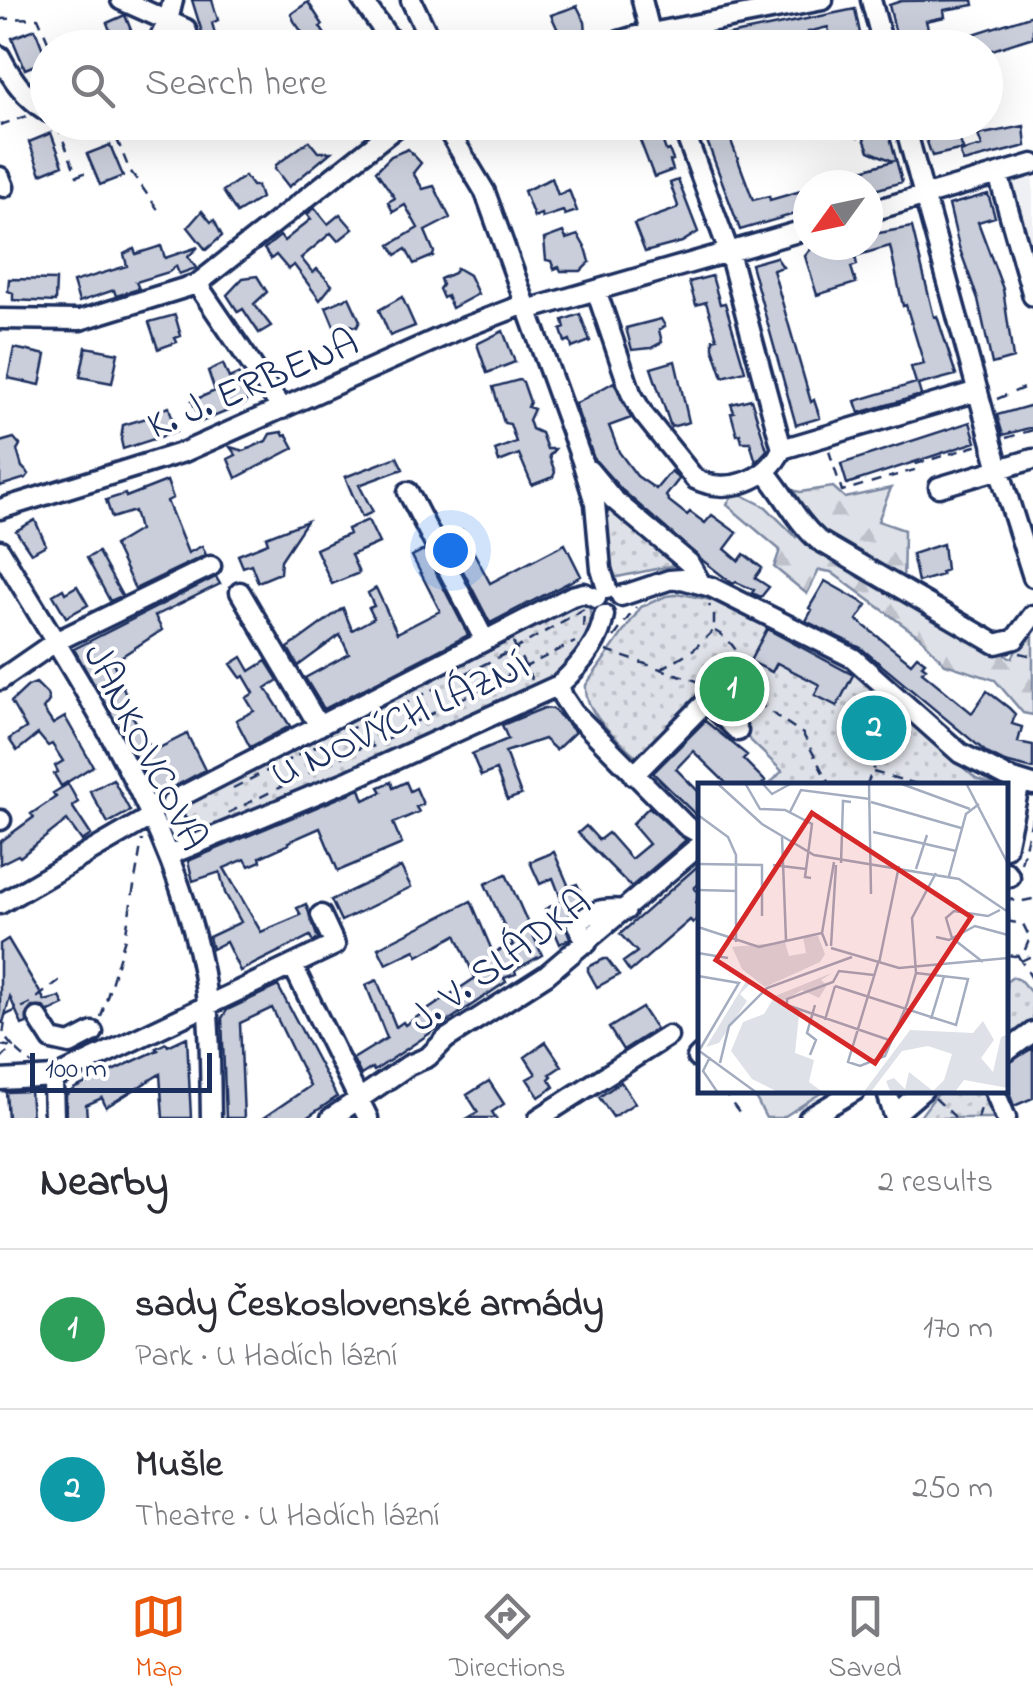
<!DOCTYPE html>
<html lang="en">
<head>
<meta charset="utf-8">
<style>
	body { margin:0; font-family:"Indie Flower",sans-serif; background:#f2f2f3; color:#2b2b33 }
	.compass { position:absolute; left:793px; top:170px; width:90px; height:90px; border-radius:50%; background:#fff; box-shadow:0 10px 40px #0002; rotate:237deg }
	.scale { position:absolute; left:30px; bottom:25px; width:182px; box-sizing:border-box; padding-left:10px; border:5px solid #1b2f5e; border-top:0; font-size:28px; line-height:35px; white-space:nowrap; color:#1b2f5e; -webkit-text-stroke:8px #fff; paint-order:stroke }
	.you { position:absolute; left:450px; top:550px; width:35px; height:35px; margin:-25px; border:8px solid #fff; border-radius:50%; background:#1a73e8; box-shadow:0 0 0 15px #1a73e833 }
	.badge { display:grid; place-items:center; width:65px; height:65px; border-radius:50%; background:#ea580c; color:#fff; font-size:32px; font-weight:700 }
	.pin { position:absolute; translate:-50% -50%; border:5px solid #fff; box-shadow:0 2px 10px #0006 }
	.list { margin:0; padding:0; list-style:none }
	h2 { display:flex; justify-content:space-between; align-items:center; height:130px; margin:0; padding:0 40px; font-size:42px }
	h2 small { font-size:32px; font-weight:400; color:#7c7c81 }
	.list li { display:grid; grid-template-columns:65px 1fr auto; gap:30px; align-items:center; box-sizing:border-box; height:160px; padding:0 40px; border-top:2px solid #e1e1e2 }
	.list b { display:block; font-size:38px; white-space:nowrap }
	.list p { margin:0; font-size:32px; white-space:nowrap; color:#7c7c81 }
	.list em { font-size:32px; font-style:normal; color:#7c7c81 }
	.icon { flex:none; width:55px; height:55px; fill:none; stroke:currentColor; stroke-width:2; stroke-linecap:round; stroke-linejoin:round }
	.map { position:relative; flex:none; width:1033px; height:1118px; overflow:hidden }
	.search { position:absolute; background:#fff; box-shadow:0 10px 40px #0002; left:30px; right:30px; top:30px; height:110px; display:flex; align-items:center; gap:25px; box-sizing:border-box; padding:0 35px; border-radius:55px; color:#7c7c81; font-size:38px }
	.sheet { height:450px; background:#fff }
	nav { display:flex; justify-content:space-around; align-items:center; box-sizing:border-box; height:140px; border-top:2px solid #e1e1e2; background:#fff; font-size:28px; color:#7c7c81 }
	nav a { display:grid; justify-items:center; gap:5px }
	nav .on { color:#ea580c }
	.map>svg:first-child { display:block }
	.built { fill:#eff0f4 }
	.green { fill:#dee1e7; stroke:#7c88a2; stroke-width:2.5 }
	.forest { fill:url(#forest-firs); stroke:#7c88a2; stroke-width:2.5 }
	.park { fill:url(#park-dots); stroke:#7c88a2; stroke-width:2.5 }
	.building { fill:#caceda; stroke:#1b2f5e; stroke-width:2.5 }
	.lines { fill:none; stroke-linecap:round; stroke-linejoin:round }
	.minor-casing { stroke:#1b2f5e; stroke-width:25 }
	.path { stroke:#1b2f5e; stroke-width:2.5; stroke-dasharray:10 8; stroke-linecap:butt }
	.minor { stroke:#fff; stroke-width:18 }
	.labels { text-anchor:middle; stroke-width:8; stroke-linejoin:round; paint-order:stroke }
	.street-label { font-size:40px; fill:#1b2f5e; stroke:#fff }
	.inset-road { fill:none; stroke:#a4acbf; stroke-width:2.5 }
	.view { fill:#d62828; fill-opacity:0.15; stroke:#d62828; stroke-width:5 }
	.inset-edge { fill:none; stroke:#1b2f5e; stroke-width:5 }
</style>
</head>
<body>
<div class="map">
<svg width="1033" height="1118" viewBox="0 0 1033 1118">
	<defs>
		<pattern id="forest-firs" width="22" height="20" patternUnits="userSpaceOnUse" patternTransform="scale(2.5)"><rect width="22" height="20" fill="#dee1e7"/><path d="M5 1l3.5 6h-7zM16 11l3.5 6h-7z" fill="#bec1c9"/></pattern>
		<pattern id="park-dots" width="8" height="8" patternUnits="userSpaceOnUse" patternTransform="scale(2.5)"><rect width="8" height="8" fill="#dee1e7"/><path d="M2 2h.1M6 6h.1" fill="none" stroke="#bec1c9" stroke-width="1.8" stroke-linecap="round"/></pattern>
	</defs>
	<rect width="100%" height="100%" fill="#fff"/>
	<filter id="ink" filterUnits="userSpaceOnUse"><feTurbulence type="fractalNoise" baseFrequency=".01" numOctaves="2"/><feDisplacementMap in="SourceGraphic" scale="20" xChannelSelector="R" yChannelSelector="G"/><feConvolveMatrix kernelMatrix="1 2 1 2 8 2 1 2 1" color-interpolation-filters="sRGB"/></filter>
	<g filter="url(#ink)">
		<path class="built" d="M1033 175V315L997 186Z"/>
		<path class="green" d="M752 1091H824L782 1118H766Z"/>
		<path class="forest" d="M833 487 845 498 891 488 878 521 904 530 903 597 961 632 1012 658 1033 619V715L1023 713 995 680 945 664 921 638 831 572 819 570 807 594 774 567 780 550 727 505 734 491 766 507 796 537 806 521 784 488 800 492Z"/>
		<path class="park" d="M605 509H608L675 565 608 579Z
			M682 594 711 600 860 673 976 779 993 785H769L782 771 705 696 641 761C622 742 583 715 586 685L641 607 666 596Z
			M575 604H584L590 609C594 642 573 665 547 681L205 836H192L179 814 186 800Z
			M1013 977 1020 980 1033 995V1026L1006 1048V982Z
			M940 1090 983 1091 995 1118H919Z"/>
		<path class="building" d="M192 0H212L218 20 212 23 219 48H207Z
			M973 0 974 5 944 10 945 17 926 21 930 36 924 38 927 48H902L898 42 889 5 901 1Z
			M308 2 323 25 320 27 334 48H313L294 21 291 14Z
			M577 6 585 22 586 32 562 39 551 15Z
			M855 9 863 48H832L828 27 808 32 811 44 808 48H691L690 43Z
			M125 15 138 48H117L107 23Z
			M1033 15V37L986 52V48H940L939 45Z
			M35 29 47 60 25 69 12 38Z
			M633 122H656L666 151 669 150 673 160 670 161 673 170 654 177Z
			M700 122H724L753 200 769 196 770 200 808 189V210L740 230Z
			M855 122H886L902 182 868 192V185H825L845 175 893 161 869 151 863 136 858 137Z
			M920 122H953L963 149 932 156Z
			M1024 126 1026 146 963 162 960 152 982 146 978 135Z
			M51 133 63 165 41 174 29 142Z
			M309 141 318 152H331L289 187 275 169 276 165Z
			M110 145 123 176 100 185 87 154Z
			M408 149 421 163 413 173 423 189 434 186 450 218 425 231 434 252 433 256 414 264 406 249 396 255 390 245 418 228 405 205 393 212 388 202 395 198 376 171 391 156Z
			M245 176 252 186H257L261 198 237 213 223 191Z
			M552 178 558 195 569 190 577 211 565 215 563 211 542 218 541 214 534 217 524 191Z
			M678 180 698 232 682 242 645 252 634 224 676 209 678 206 670 183Z
			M988 194 995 217 978 222 1003 289 1013 358 992 364 978 299 959 247 949 205Z
			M315 208 328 224 340 214 353 229 338 241 331 233 301 258 313 273 317 269 332 285 320 300 294 265 288 269 276 255 271 259 264 249 280 236 284 241 311 219 307 214Z
			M202 211 211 222 214 220 222 236 206 250 188 227Z
			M912 227 934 317 937 316 956 375 918 385 921 395 859 413 855 401 916 383 911 367 924 364 906 305 903 306 890 246 855 256 857 265 851 267 856 283 817 295 805 256 811 249 868 245V235Z
			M563 232 566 239 578 235 587 251 590 262 581 271H561L559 267 554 269 551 261 546 260 544 239Z
			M161 246 165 258 198 247 188 257 196 268 179 274 176 266 169 272 136 282 139 289 116 296 114 290 79 302 73 282 127 266 124 254 134 249 136 254Z
			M776 257 783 267 773 270 811 402 814 400 820 418 796 425 751 264Z
			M457 268 469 275 478 294 452 308 447 296 443 298 439 289 442 285 440 279 454 273Z
			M257 276 267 292 254 304 271 326 259 333 243 309 238 312 227 295 243 278Z
			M712 276 720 304 725 303 745 371 723 377 713 348V339L717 338 706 302 696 305 689 282Z
			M9 279 56 280 55 302 13 300V293L8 291Z
			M349 297 360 321 357 327 350 325 336 331 326 307Z
			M402 297 415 326 390 336 379 310Z
			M580 314 590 341 572 348 570 340 565 342 561 330 565 328 563 320Z
			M175 315 181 336 175 338 177 342 158 349 149 322Z
			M661 319 665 326 659 330 662 342 651 348 632 350 626 328Z
			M503 331 515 362 487 373 477 344Z
			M86 347 118 353 112 383 80 377Z
			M14 348 46 355 40 385 8 378Z
			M675 361 689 422 671 427 651 368Z
			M223 364 229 378 238 374 243 381 247 400 245 404 201 422 192 401 215 391 208 371Z
			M519 380 523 382 530 402 528 407 534 409 529 420 532 429 541 433 547 449H555L549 456 555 472 553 477 532 485 519 454 499 462 495 450 516 442 510 424 504 423 493 387Z
			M614 382 631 418 609 426 619 452 637 476 656 489 671 471 679 479 666 496 669 501 687 515 690 512 705 523 712 515 737 533 725 549 739 561 744 554 762 568 755 578 769 587 761 597 752 593 754 590 736 582 733 584 702 560 622 490 594 459 575 404Z
			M751 399 767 450 756 462 750 442H742L740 434 737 435 731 413 734 412 731 404Z
			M1033 405V427L1003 435 997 415Z
			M169 407 176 432 123 449 121 440 123 425 157 415 156 411Z
			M970 422 976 442 847 484 841 464Z
			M282 432 284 436 287 435 294 448 236 478 228 459 236 455 230 447 244 451 266 441 270 434Z
			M14 438 20 445 17 450 22 467 29 474 26 478 0 486V442Z
			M397 457 403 469 359 485 373 512 362 517 345 477Z
			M167 481 173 498 167 501 188 553 202 546 206 555 135 589 114 545 139 530 134 511 112 518 106 500 125 494 126 497Z
			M35 520 46 545 31 553 16 531Z
			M368 520 379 543 351 555 359 573 332 584 316 549 349 534 347 529Z
			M307 521 281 560 280 573 258 582 251 564 243 567 238 555 268 543 266 537Z
			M462 530 490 583 565 544 581 576 490 623 446 538Z
			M943 544 946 570 941 572 942 575 918 582 912 554Z
			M424 550 468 635 324 709 305 678 349 654 340 635 298 666 288 648 343 608 352 630 374 618 369 608 374 606 368 593 376 588 397 633 440 611 412 556Z
			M98 552 122 596 110 601 87 558Z
			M216 577 220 584 155 616 162 630 113 662 127 697 123 700 153 751 187 734 205 770 157 796 74 649Z
			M825 581 867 605 857 620 911 663 917 656 925 662 922 665 926 668 922 672 972 713 987 691 1009 708 1015 714 1012 724 1022 727 1018 742 1033 745V769L1005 762 987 753 861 648 806 621 812 610 809 608Z
			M77 586 88 605 66 617 53 595 63 589 65 593Z
			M767 629 853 675 837 706 815 695 820 685 777 663 772 672 750 661Z
			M242 657 250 671 266 661 278 680 266 688 290 726 250 747 236 720 254 711 246 698 254 693 244 676 241 678 231 664Z
			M36 683 47 694 49 701 43 709 53 724 65 717 93 766 61 786 54 774 58 772 55 766 63 761 52 744 48 746 38 734 17 751 9 739 26 728 11 702 28 686Z
			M544 708 553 709 575 732 556 750 544 739 505 752 521 795 507 800 496 770 481 776 472 754 508 739 502 725Z
			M876 714 890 724 883 743 873 742 860 731 859 726Z
			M705 721 747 755 743 759 765 781 761 786H729L693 751 676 769 700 793V819L653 773Z
			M113 779 130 811 108 823 90 791Z
			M391 782 393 788 406 782 410 791 416 788 423 804 416 807 419 812 393 823 402 844 338 871 320 828 288 842 289 844 260 857 261 861 249 866 245 859 224 868 261 932 301 915 297 908 306 904 318 939 313 942 310 936 240 971 226 942 212 949 209 937 241 922 225 893 220 872 193 881 188 861 360 789 364 800 382 792 379 787Z
			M68 784 78 802 72 806 91 835 82 841 67 820 20 857 18 855 0 864V842L34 817 31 814 56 797 53 793Z
			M649 807 686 840 631 887 578 833 586 826 599 840 608 833 631 859 649 844 632 824Z
			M554 852 569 887 577 884 586 902 567 918 565 924 570 938 560 944 545 909 562 901 553 878 540 884 530 862Z
			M700 864V883L694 888 700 894 696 903 700 908V916L693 923 690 920 630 972 623 962 637 952 620 934Z
			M401 867 411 887 341 921 331 900Z
			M506 874 542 955 515 970 516 974 504 978 506 982 374 1071 372 1068 361 1075 353 1059 387 1038 366 985 377 980 396 1027 403 1022 405 1025 475 978 456 935 418 956 415 950 386 964 378 948 471 901 493 953 513 945 485 884Z
			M8 939 45 1001 60 997 64 1005 49 1012 43 1007H32L27 1013V1023L22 1025 10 997 3 1023 0 1022V944Z
			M604 959H607L619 975 597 987 588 971V967Z
			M278 986 337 1097 306 1118H263L310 1086 272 1008 240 1023 244 1118H226L222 1018 227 1010Z
			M642 1008 656 1029 623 1050 609 1028Z
			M187 1037 191 1118H163L160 1074 106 1107 102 1098 86 1105 87 1118H66V1095L75 1088 158 1050 156 1048 166 1043 168 1046Z
			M546 1042 562 1066 550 1074 552 1076 549 1079 554 1087 539 1097 527 1079 536 1074 525 1057Z
			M1033 1048V1098L1014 1106 1006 1085V1064Z
			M489 1081 504 1104 492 1112 496 1118H468L478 1112 467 1095Z
			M621 1082 635 1103 613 1117 599 1097Z
			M30 1091 32 1118H8L6 1092Z"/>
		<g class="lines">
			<g class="minor-casing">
				<path id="minor" d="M121 0 186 29 192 48
					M362 0 396 48
					M411 0 434 48
					M642 0 654 48
					M871 0 884 48
					M155 48 168 21 173 0
					M596 48 636 36 823 0
					M0 56C13 81 25 97 48 112
					M443 122 485 192 582 461 595 503 601 569 607 589
					M681 122 729 252 782 449
					M904 122 999 469 1033 577
					M998 174 1033 296
					M0 177 4 187
					M868 212 1033 164
					M197 284 282 409
					M596 290 631 393 643 414 695 479C727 495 767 481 782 449
					M527 310 808 229
					M0 319 80 320 197 284 403 122
					M782 449 978 391
					M589 470 613 499 689 563 700 582
					M766 473C785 495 796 521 818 540L996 644 1015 639 1033 615
					M939 487 1033 459
					M408 492 484 639
					M0 509 184 452 455 331 525 304
					M0 550C77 680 176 823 203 973 211 1020 210 1071 211 1118
					M240 592 319 726
					M621 596 669 580 682 579 711 587 853 658 960 753 1007 777 1033 785
					M0 680 55 642 211 566
					M559 685 563 697 573 712 686 826 700 834
					M634 775 707 701 738 731
					M0 820H1
					M189 847 172 817V803L178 798 572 596 584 593 596 598
					M1006 848 1020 782
					M179 851 350 780 559 685C579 667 600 643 604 615
					M1006 872 1010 877
					M0 904 152 816
					M587 943 577 925C591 909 605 908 626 910
					M293 966 368 1118
					M38 1018 52 1040 70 1044 93 1032
					M1006 1052 1033 1032
					M697 1058 700 1055
					M0 1080 56 1077
					M886 1090 895 1118
					M994 1090 1006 1118
					M894 1115 923 1090
					M54 1118 53 1083 56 1077 335 945 321 915
					M331 1118 409 1065 428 1057 446 1039 546 975 700 845
					M539 1118 668 1036
					M809 1118 856 1090"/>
			</g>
			<path class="path" d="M0 19 38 18 51 48
				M40 86 48 75
				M110 122 129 169 159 211
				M57 124 77 176 94 169
				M0 125 27 116
				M997 399 1033 384
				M1006 438 1033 430
				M829 451 842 491 918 469 916 464 979 445
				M715 631C739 644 744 665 749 690
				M614 637 636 607
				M513 642 532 680
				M606 651 697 681 734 684 749 693 759 704 803 734 830 786
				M1020 653 1033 656
				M661 669 694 649 714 630V615L709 605
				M399 703 409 725
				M400 706 517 648 584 609 583 629
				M361 724 372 747 410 728 409 725 575 642
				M306 751 316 770
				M873 772 924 786
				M866 786 881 752 911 732
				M233 788 360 724
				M228 813 368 744
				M1021 863 1033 816
				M1007 892 1009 920
				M1006 897 1017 902 1033 899
				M1006 921 1023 924 1030 938 1024 952 1015 956 1006 955
				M1018 956 1033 980
				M1021 961 1033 955
				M101 1017 125 938 142 840
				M0 1045 13 1047 32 1064
				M0 1060 13 1047 3 1035 6 1015 29 1004 65 976
				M722 1090 743 1118
				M935 1098 956 1118
				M978 1118 983 1101"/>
			<use href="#minor" class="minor"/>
		</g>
	</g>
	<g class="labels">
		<g class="street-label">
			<text transform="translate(252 382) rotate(-23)" y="14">K. J. ERBENA</text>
			<text transform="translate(399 718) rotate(-24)" y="14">U NOVÝCH LÁZNÍ</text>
			<text transform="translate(147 746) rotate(63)" y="14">JANKOVCOVA</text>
			<text transform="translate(499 959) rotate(-36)" y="14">J. V. SLÁDKA</text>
		</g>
	</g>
	<g transform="translate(698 783)">
		<rect width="310" height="310" fill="#fff"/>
		<path d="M134 190 123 197 129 202 121 215 104 207 86 217 101 232 97 270 116 277 111 299 126 310H82L54 296 33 268 45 239 66 231 77 213ZM285 238 296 257 283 275 295 289 303 254 310 251V305L266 297 256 310H193L188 298 196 295 207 306 211 289 235 308 246 297 254 271 230 263 204 268 172 310H165L212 247 275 250Z" fill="#dee1e7"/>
		<path d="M120 153 127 171 122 179 67 204 44 186 34 164 87 159 91 173 108 170 105 154ZM50 195 54 199 42 211 49 218 21 260 8 264Z" fill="#dee1e7"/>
		<path class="inset-road" d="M19 0 64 41 116 72 261 96 310 129M47 0 62 26 87 27 114 41 107 94 113 95M64 0 74 11 94 0M171 0 173 111M201 0 272 26M268 0 310 81M173 19 263 45M92 29 103 7 172 16M0 32 30 54 38 72V159M175 49 258 68M84 54 88 157M143 80 145 18 153 19M0 81 64 82V133M75 82 108 86M218 86 229 52M251 93 268 31 281 21M0 107 39 108M0 144 61 164 124 150M238 154 251 157 277 143 310 152M129 163 124 150 136 79M133 163 138 82M133 165 201 185 310 175M0 170 30 175M285 179 254 155 248 135 256 128 290 133 302 127M180 180 150 279 162 283 187 273 209 221 218 190 214 135 238 90M181 180 201 83M176 192 141 188 135 199 89 216V222L194 258M0 193 41 200 2 266M137 203 258 242 270 196 218 190M233 236 246 193M127 237 137 203M0 267 59 310M112 272 118 257 109 250 117 222M12 274 5 288 20 310M22 280 31 243 69 205 154 174"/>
		<path class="view" d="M114 30 273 134 177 280 18 177Z"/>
		<rect width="310" height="310" class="inset-edge"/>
	</g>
</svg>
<svg class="compass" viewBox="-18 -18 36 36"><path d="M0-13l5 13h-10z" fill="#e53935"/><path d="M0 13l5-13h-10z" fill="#7c7c81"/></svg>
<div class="scale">100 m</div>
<div class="you"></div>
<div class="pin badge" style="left:732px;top:689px;background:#2e9e5b">1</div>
<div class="pin badge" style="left:874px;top:728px;background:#0f9aa8">2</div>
<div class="search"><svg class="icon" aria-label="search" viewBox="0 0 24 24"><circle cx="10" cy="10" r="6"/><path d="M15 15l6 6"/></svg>Search here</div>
</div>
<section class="sheet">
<h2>Nearby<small>2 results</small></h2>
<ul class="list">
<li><span class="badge" style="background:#2e9e5b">1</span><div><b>sady Československé armády</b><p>Park · U Hadích lázní</p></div><em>170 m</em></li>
<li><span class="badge" style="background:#0f9aa8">2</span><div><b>Mušle</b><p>Theatre · U Hadích lázní</p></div><em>250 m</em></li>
</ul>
</section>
<nav>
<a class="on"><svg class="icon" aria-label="map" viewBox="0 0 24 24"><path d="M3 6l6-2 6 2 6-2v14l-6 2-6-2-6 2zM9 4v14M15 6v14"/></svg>Map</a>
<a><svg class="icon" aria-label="directions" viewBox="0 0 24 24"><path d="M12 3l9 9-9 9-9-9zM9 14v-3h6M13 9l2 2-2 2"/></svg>Directions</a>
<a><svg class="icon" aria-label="saved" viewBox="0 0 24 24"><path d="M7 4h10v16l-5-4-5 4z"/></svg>Saved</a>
</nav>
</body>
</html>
